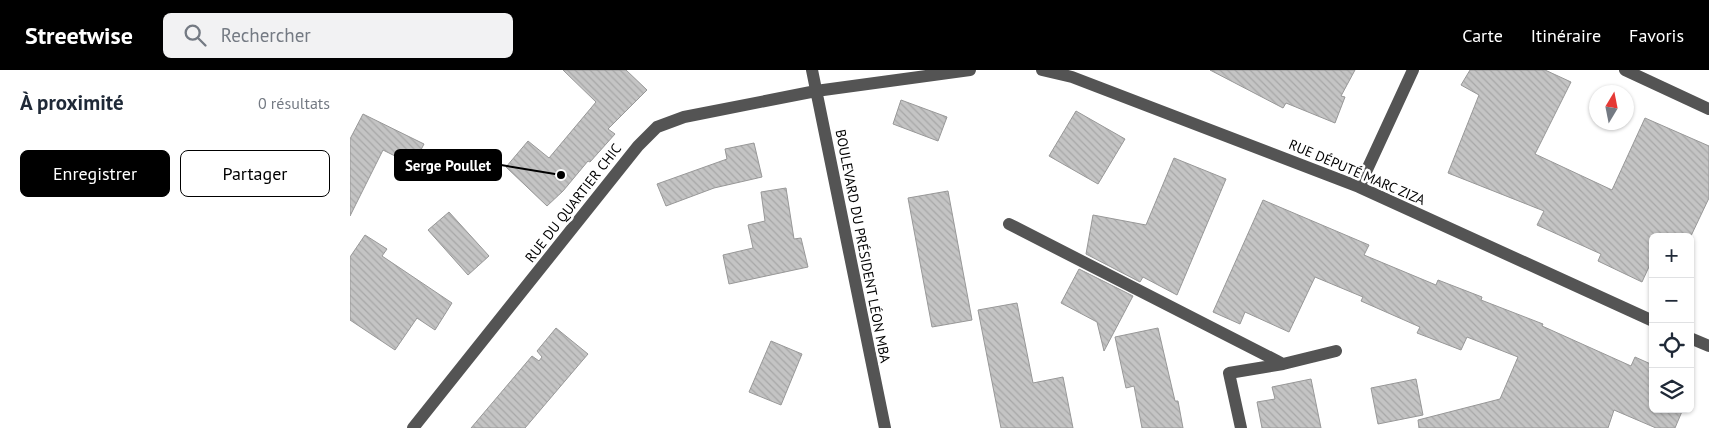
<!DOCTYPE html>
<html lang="fr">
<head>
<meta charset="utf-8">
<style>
	body { margin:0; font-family:"PT Sans",sans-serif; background:#f2f2f3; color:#1f2937 }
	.controls { position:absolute; right:15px; bottom:15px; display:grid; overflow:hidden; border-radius:8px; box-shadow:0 1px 4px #0004 }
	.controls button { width:45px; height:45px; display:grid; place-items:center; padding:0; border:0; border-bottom:1px solid #e0e1e3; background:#fff; color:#1f2937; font:25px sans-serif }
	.compass { position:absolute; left:1239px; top:15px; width:45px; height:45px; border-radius:50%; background:#fff; box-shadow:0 1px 4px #0004; rotate:10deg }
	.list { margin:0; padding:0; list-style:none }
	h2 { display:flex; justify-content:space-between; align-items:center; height:65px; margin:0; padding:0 20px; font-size:21px }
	h2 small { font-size:16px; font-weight:400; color:#747a83 }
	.actions { display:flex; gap:10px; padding:15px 20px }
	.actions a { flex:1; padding:11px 0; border:1px solid #000; border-radius:8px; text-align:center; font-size:18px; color:#000 }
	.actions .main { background:#000; color:#fff }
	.icon { flex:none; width:28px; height:28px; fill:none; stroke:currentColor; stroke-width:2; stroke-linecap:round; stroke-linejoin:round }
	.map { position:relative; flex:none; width:1359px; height:358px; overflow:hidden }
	header { display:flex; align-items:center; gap:30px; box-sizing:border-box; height:70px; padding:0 25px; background:#000; color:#fff }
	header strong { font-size:24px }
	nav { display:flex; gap:28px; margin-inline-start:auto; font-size:18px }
	.search { width:350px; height:45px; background:#f2f2f3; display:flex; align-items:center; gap:12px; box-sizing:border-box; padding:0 18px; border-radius:8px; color:#747a83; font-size:19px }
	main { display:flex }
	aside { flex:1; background:#fff }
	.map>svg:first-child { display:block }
	.building { fill:url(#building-back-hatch); stroke:#989898 }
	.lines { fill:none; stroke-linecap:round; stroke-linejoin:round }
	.minor { stroke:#545454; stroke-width:12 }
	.labels { text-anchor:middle; stroke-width:5; stroke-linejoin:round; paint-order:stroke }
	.street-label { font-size:14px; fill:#000; stroke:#fff }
	.leader { fill:none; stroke:#000; stroke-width:2 }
	.callout-dot { fill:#000; stroke:#fff; stroke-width:2 }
	.callout { fill:#000; stroke:#000; stroke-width:2 }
	.callout-label { font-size:15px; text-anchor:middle; font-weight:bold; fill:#fff }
</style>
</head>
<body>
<header>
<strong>Streetwise</strong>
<div class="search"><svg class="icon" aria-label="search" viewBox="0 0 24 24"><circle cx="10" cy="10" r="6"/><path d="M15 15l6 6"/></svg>Rechercher</div>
<nav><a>Carte</a><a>Itinéraire</a><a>Favoris</a></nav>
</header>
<main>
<aside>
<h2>À proximité<small>0 résultats</small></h2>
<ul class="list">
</ul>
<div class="actions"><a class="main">Enregistrer</a><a>Partager</a></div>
</aside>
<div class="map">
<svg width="1359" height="358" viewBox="0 0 1359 358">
	<defs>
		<pattern id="building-back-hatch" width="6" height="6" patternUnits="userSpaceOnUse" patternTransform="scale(1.25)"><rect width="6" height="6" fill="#c4c4c4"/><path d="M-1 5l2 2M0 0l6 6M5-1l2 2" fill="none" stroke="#a7a7a7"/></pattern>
	</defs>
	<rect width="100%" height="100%" fill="#fff"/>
	<path class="building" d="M213 0H276L297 20 258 59 265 64 240 92 238 91 213 121 197 136 156 97 178 71 199 88 246 32Z
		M860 0H1005L991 26 995 27 985 53 936 33 933 38Z
		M1120 0H1195L1221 12 1185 84 1262 120 1295 48 1359 76V128L1340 168V167H1303V188L1292 212 1248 191 1251 184 1187 155 1194 141 1098 103 1129 25 1111 15Z
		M551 30 597 47 588 71 543 54Z
		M726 41 775 69 748 114 699 86Z
		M13 44 74 74 63 95 33 80 0 146V69Z
		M404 73 412 107 364 118 316 136 307 114 377 89 375 79Z
		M824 88 876 109 827 225 793 207 790 212 736 184 743 145 796 155Z
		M436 118 444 169 451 168 458 197 379 214 373 185 403 178 398 155 415 151 411 122Z
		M598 121 622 250 582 257 558 128Z
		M913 130 1019 175 1014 185 1086 215 1088 210 1132 227 1131 230 1193 254 1192 256 1281 296 1285 287 1303 295V339H1333L1325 358H1306L1264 340 1258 358H1069L1068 350 1150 329 1168 287 1117 267 1111 280 1067 263 1070 257 1011 231 1013 227 965 207 939 262 895 242 890 254 863 242Z
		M99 142 139 186 118 205 78 160Z
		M15 165 37 179 32 186 102 233 85 260 67 248 45 280 0 250V187Z
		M729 199 783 226 754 281 747 252 711 233Z
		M667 233 683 313 713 307 723 358H651L628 240Z
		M206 258 238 284 175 358H121L182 286 189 291 192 287 187 281Z
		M808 258 825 331H828L833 358H792L784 316 776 318 765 267Z
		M421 271 452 284 431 335 399 322Z
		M961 309 971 358H912L907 332 925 329 922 317Z
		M1066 309 1073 345 1028 354 1021 318Z"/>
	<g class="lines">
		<path class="minor" d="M462 0 535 358
			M692 0 722 7 1009 117 1303 251
			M1275 0 1359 39
			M1009 117 1063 0
			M659 154 933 294
			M1340 268 1359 276
			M63 358 288 76 307 57 334 47 466 21 620 0
			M891 358 879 303 933 294 986 281"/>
	</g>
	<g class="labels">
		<g class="street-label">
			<text transform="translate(1007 102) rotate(23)" y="5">RUE DÉPUTÉ MARC ZIZA</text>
			<text transform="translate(223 133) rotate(-52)" y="5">RUE DU QUARTIER CHIC</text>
			<text transform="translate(513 176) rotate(79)" y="5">BOULEVARD DU PRÉSIDENT LÉON MBA</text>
		</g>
	</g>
	<path class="leader" d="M211 105L151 95"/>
	<circle class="callout-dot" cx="211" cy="105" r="5"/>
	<rect class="callout" x="45" y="80" width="106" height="30" rx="5"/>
	<g class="callout-label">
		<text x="98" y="101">Serge Poullet</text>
	</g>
</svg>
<div class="controls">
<button>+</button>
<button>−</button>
<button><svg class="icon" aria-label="locate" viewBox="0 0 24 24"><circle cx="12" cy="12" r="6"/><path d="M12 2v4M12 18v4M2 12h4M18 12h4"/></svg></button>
<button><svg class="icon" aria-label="layers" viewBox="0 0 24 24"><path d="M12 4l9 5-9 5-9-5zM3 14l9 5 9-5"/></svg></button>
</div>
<svg class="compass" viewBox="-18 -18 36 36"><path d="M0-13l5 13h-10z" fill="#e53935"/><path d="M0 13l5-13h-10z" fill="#747a83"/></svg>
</div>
</main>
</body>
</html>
